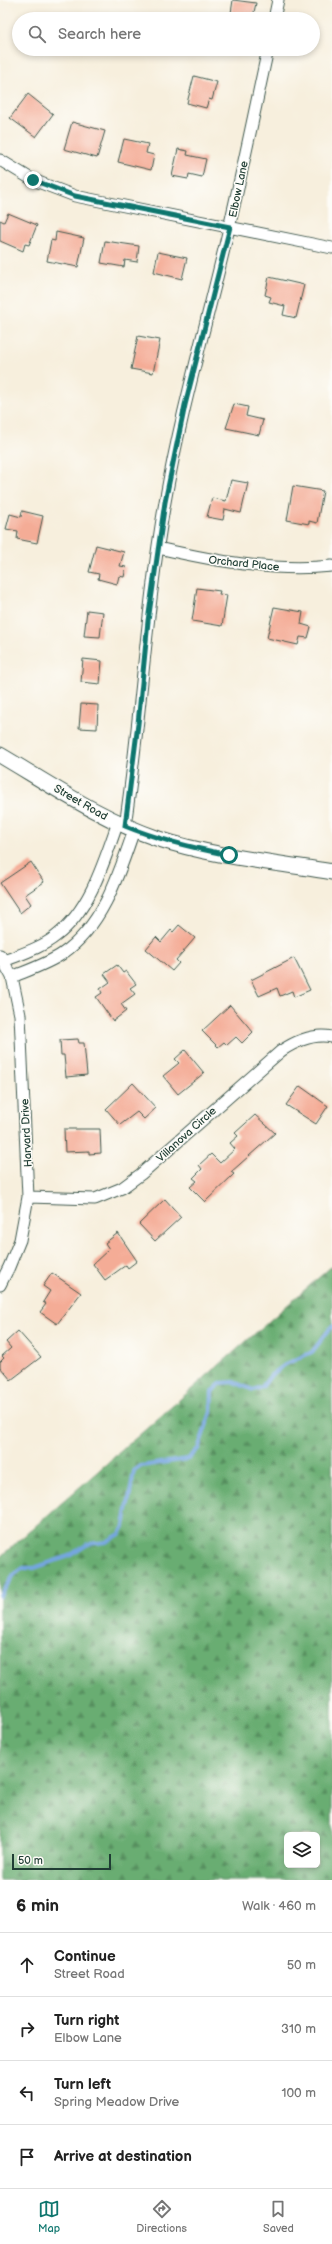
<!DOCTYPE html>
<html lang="en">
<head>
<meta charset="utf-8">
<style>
	body { margin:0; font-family:"Balsamiq Sans",sans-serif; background:#f2f2f2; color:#222 }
	.controls { position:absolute; right:12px; bottom:12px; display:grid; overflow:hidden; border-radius:6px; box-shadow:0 2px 6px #0003 }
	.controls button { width:36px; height:36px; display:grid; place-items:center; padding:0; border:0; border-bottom:1px solid #e0e0e0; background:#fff; color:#222; font:20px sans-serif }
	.scale { position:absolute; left:12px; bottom:10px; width:99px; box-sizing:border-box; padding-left:4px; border:2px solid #1f3d34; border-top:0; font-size:11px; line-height:14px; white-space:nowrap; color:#1f3d34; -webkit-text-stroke:3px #fdfcf7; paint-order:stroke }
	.stop { position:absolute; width:12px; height:12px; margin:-9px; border:3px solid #0f766e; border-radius:50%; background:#fff }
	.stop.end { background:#0f766e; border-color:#fff; box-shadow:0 1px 4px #0008 }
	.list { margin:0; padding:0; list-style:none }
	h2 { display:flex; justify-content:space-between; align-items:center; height:52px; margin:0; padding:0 16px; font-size:17px }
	h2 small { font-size:13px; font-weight:400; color:#767676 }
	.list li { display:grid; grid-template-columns:26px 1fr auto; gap:12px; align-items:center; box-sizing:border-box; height:64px; padding:0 16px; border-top:1px solid #e0e0e0 }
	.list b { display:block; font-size:15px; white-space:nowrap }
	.list p { margin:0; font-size:13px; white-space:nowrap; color:#767676 }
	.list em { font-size:13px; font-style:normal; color:#767676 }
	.icon { flex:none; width:22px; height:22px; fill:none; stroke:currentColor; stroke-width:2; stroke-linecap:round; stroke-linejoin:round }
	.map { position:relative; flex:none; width:332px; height:1880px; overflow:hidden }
	.search { position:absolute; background:#fff; box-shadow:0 2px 6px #0003; left:12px; right:12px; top:12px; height:44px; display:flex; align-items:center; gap:10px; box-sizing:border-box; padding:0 14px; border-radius:22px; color:#767676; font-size:15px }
	.sheet { height:308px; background:#fff }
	nav { display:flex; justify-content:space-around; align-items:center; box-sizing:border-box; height:56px; border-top:1px solid #e0e0e0; background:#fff; font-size:11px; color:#767676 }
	nav a { display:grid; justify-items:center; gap:2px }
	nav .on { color:#0f766e }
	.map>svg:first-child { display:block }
	.forest { fill:url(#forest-firs); stroke:#447553; fill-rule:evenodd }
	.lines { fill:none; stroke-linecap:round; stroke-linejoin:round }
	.stream { stroke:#75a6e0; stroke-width:4 }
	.building { fill:#f4ac96 }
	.street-casing { stroke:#3f584d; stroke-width:13 }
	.secondary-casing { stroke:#3f584d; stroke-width:17 }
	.street { stroke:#fff; stroke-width:11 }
	.secondary { stroke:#fff; stroke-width:15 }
	.route { stroke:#0f766e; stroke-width:5 }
	.labels { text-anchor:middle; stroke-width:3; stroke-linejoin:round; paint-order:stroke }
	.street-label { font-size:11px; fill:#1f3d34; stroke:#fdfcf7 }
</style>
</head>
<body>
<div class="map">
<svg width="332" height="1880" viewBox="0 0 332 1880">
	<defs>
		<pattern id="forest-firs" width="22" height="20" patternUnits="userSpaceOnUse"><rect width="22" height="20" fill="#69ad72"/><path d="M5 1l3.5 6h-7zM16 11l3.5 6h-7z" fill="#568e5e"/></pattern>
	</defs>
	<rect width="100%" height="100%" fill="#fdfcf7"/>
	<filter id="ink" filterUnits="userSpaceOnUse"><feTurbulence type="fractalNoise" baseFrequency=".025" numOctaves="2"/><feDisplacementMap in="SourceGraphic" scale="8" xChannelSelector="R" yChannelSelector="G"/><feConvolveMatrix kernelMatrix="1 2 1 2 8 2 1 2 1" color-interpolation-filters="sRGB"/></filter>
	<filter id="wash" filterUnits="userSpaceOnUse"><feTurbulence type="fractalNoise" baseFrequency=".012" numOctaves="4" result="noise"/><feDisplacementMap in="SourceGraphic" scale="16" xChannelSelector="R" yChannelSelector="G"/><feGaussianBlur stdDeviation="0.9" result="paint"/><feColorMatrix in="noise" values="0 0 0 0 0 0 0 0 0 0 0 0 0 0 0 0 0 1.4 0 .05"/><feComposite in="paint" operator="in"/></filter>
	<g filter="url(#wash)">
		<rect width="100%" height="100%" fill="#f7efdd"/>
		<path class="forest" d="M332 1266V1880H0V1557ZM287 1835H317V1865H287Z"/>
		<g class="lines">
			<path class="stream" d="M0 1596 14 1575 23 1568H34L69 1556 88 1544 106 1542 120 1534 124 1526 134 1471 141 1466 188 1459 198 1449 211 1412 212 1392 220 1383 234 1382 253 1390 262 1387 271 1375 286 1364 312 1352 332 1326"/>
		</g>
		<g id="blocks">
			<path class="building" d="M233 0 256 3 253 17 231 13Z
				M194 76 217 82 212 100 209 99 206 108 187 103Z
				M28 94 53 114 36 137 10 118Z
				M72 122 105 131 97 158 64 149Z
				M124 139 148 144 146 153 154 155 151 170 118 162Z
				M178 149 188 151 187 155 206 159 202 177 189 174 188 179 172 176Z
				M8 213 37 225 29 245 25 244 23 251 0 241V220L4 222Z
				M56 232 84 238 78 267 47 261 51 240 55 241Z
				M105 241 139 246 137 262 125 260 124 267 101 263Z
				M158 252 187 258 182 279 154 272Z
				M269 277 304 285 296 318 283 315 285 306 269 302 271 297 265 295Z
				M138 336 160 340 153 373 131 369Z
				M234 404 248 407 246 416 263 420 259 435 226 428Z
				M231 480 248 483 241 513 225 509 223 520 207 517 212 498 226 501Z
				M293 486 323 491 317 523 309 521V524L287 520Z
				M22 511 43 516 37 543 17 539 18 531 6 529 10 514 21 517Z
				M96 545 124 552 120 566 126 567 124 577 119 576 117 584 98 579 99 574 89 572Z
				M197 588 220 591 219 594 227 595 222 626 192 621Z
				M274 607 303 612 301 624 311 627 308 638 300 637 298 645 267 638Z
				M87 610 103 612 100 637 84 636Z
				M83 659 102 661 100 684 81 682Z
				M81 704 98 705 97 729 79 728Z
				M31 862 44 882 25 895 31 904 20 913 0 883Z
				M179 925 195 938 176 960 179 963 172 971 146 949 156 937 161 942 171 930 173 932Z
				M294 958 310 990 294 997 292 991 280 996 277 988 259 996 251 980Z
				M117 965 123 973 126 971 136 984 130 988 135 994 121 1004 126 1011 113 1021 96 997 102 993 100 989 110 982 104 974Z
				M230 1005 253 1032 242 1043 236 1037 227 1045 224 1042 218 1047 202 1031Z
				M78 1039 79 1043H84L87 1075 66 1077 64 1055H61L60 1040Z
				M185 1050 204 1073 178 1094 163 1076 179 1063 175 1059Z
				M133 1083 156 1108 144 1119 137 1112 120 1125 106 1109Z
				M300 1086 328 1106 316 1124 286 1105Z
				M255 1115 275 1133 231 1172 234 1174 205 1202 190 1187 197 1181 193 1178 202 1169 199 1165 211 1154 220 1163 235 1149 230 1143 238 1136 235 1133Z
				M64 1129H100L101 1153 89 1154V1151L65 1152Z
				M165 1199 181 1217 155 1241 139 1224Z
				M118 1233 137 1261 128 1268 126 1265 105 1280 93 1264 109 1249 105 1243Z
				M52 1273 81 1293 57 1324 40 1312 46 1304 43 1302 50 1291 43 1286Z
				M18 1331 41 1357 11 1380 0 1367V1362L4 1358 2 1356 11 1348 6 1342Z"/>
		</g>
	</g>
	<g filter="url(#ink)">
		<use href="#blocks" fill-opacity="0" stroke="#3f584d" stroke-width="1"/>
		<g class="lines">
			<g class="street-casing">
				<path id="street" d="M274 19 278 0
					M0 160 33 180 75 196 332 248
					M158 548C215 561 273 572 332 566
					M125 826C141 718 146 609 165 502 181 410 208 319 229 228 243 168 255 109 268 49
					M0 955 12 977 20 1015 28 1197 20 1240 9 1267 0 1285
					M4 961C21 954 41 948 56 936 90 910 104 862 118 822
					M12 977C29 970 47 964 62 954 103 926 119 874 134 830
					M28 1197 95 1199 122 1188 141 1174 281 1051C296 1041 313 1033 332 1037"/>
			</g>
			<g class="secondary-casing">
				<path id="secondary" d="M0 755C51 785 102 820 159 839 214 857 274 862 332 872"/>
			</g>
			<use href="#street" class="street"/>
			<use href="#secondary" class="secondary"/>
		</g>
	</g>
	<g class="lines" filter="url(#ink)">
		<path class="route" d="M33 180 75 196 230 227 185 405 165 502 148 621 138 724 125 826C159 840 193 848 229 855"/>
	</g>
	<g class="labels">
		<g class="street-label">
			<text transform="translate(238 189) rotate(-78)" y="4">Elbow Lane</text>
			<text transform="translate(244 563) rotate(6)" y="4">Orchard Place</text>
			<text transform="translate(81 802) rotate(30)" y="4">Street Road</text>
			<text transform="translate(26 1133) rotate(-93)" y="4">Harvard Drive</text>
			<text transform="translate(186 1134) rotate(-42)" y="4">Villanova Circle</text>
		</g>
	</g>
</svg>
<div class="controls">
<button><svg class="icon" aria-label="layers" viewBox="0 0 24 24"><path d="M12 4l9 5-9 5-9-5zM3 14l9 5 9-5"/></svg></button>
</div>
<div class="scale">50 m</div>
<div class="stop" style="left:229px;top:855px"></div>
<div class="stop end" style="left:33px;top:180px"></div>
<div class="search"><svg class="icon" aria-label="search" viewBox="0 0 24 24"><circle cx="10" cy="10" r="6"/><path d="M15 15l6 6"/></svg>Search here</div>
</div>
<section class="sheet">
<h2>6 min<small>Walk · 460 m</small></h2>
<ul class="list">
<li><svg class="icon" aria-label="ahead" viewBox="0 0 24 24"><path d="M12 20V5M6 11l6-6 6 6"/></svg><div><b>Continue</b><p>Street Road</p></div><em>50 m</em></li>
<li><svg class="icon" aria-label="right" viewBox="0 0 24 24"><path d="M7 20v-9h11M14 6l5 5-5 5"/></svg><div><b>Turn right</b><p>Elbow Lane</p></div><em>310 m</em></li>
<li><svg class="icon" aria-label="left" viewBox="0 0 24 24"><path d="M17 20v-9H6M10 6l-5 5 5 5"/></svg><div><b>Turn left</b><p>Spring Meadow Drive</p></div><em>100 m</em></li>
<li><svg class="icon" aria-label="arrive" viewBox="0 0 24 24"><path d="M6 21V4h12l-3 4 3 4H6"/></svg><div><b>Arrive at destination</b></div></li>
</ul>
</section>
<nav>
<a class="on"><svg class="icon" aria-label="map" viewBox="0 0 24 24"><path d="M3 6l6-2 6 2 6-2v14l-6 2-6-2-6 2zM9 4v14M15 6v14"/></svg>Map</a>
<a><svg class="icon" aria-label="directions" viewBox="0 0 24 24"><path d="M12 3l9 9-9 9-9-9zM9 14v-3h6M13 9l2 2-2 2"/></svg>Directions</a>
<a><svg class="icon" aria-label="saved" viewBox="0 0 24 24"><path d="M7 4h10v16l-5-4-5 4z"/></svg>Saved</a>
</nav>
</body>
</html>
